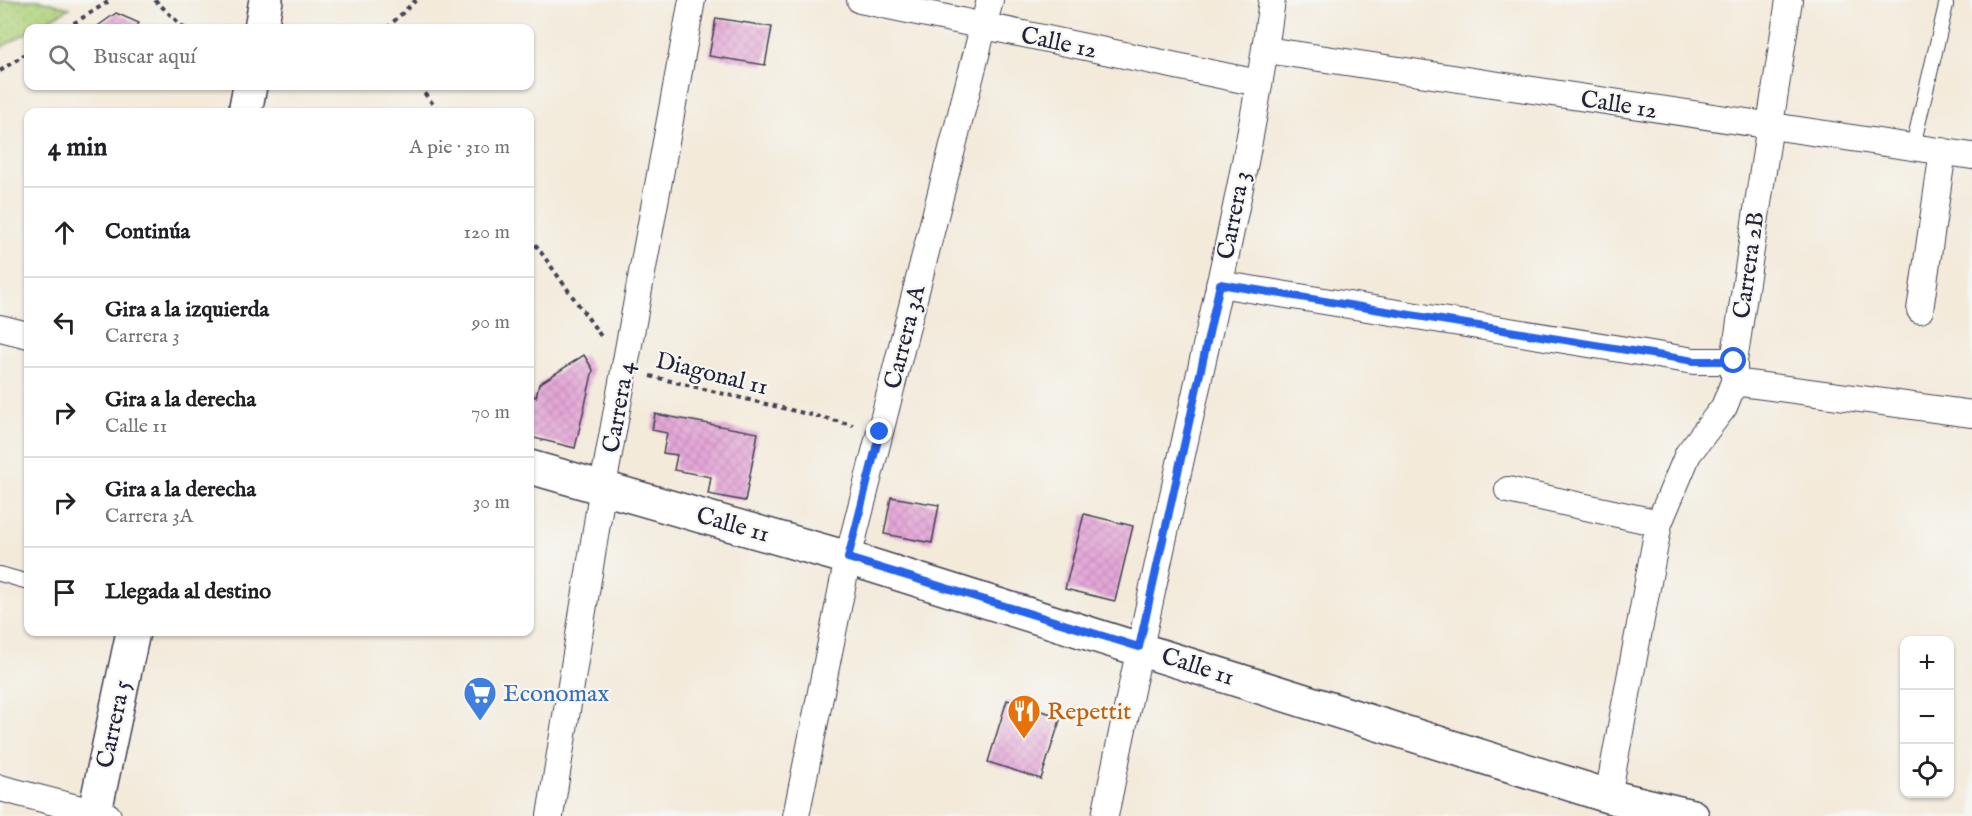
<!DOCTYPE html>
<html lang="es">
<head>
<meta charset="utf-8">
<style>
	body { margin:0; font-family:"IM FELL English",serif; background:#f2f2f2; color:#202124 }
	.controls { position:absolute; right:18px; bottom:18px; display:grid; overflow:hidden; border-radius:12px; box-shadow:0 2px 4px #0004 }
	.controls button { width:54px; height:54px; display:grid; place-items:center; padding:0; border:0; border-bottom:2px solid #e0e0e0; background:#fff; color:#202124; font:30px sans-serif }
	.stop { position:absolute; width:18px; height:18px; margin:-14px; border:4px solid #2563eb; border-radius:50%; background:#fff }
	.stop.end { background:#2563eb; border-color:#fff; box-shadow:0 2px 6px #0008 }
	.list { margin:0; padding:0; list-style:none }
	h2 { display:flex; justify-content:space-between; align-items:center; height:78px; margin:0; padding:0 24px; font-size:26px }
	h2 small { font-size:20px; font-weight:400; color:#757577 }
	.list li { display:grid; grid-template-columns:39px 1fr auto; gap:18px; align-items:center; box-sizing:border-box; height:90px; padding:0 24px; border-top:2px solid #e0e0e0 }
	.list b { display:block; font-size:22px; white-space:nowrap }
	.list p { margin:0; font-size:20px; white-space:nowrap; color:#757577 }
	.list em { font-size:20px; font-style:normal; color:#757577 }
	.icon { flex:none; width:33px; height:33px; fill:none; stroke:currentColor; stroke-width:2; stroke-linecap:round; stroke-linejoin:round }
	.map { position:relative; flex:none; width:1972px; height:816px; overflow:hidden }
	.search { position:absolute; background:#fff; box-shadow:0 2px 4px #0004; left:24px; top:24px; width:510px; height:66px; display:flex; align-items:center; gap:15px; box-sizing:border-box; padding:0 21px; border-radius:12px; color:#757577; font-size:22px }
	.panel { position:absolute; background:#fff; box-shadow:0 2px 4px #0004; left:24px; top:108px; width:510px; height:528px; border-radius:12px }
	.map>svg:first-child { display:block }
	.garden { fill:url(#garden-dots); stroke:#687a5a; stroke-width:1.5 }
	.building { fill:url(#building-cross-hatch) }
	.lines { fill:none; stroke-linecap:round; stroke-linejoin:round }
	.lane-casing { stroke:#414053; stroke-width:16 }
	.street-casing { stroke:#414053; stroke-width:28 }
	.secondary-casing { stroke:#414053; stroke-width:36 }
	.path { stroke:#414053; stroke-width:4; stroke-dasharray:4.5 4.5; stroke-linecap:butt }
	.lane { stroke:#fff; stroke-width:14 }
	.street { stroke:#fff; stroke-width:26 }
	.secondary { stroke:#fff; stroke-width:33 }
	.route { stroke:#2563eb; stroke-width:8 }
	.labels { text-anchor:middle; stroke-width:4.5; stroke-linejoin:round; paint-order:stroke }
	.street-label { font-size:24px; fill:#22223b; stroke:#f6f6f2 }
	.shop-label { font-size:24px; fill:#366cbe; stroke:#f6f6f2; text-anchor:start }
	.food-label { font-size:24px; fill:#c56008; stroke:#f6f6f2; text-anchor:start }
</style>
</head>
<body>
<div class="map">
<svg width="1972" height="816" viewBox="0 0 1972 816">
	<defs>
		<pattern id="garden-dots" width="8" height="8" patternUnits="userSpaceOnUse" patternTransform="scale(1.5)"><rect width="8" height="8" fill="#afd17a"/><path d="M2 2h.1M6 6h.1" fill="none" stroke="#96b36a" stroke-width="1.8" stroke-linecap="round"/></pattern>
		<pattern id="building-cross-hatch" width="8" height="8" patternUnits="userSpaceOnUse" patternTransform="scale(1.5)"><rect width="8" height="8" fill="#e4a7d7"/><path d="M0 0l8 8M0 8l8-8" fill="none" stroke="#c38fb9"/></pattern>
	</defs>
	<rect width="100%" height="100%" fill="#f6f6f2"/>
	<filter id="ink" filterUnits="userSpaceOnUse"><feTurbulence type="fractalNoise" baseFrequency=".0167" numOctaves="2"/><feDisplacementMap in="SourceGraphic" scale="12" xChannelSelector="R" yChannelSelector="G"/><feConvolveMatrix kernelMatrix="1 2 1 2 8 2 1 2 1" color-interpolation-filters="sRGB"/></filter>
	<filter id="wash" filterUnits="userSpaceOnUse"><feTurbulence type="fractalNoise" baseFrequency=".008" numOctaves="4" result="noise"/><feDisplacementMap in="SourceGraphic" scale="24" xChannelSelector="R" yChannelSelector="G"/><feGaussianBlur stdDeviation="1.35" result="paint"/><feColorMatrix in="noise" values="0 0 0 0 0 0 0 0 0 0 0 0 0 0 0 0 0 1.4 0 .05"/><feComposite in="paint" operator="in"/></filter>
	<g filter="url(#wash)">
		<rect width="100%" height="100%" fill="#f3eada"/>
		<path class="garden" d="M0 0H40L70 8 34 28H28V32L0 48Z"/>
		<g id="blocks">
			<path class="building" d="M116 13 139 23 136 28H95Z
				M716 18 772 27 765 65 709 56Z
				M584 355 593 370 575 448 530 437V395L536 397 539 384Z
				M655 414 758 433 745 501 708 494 711 477 674 470 677 455 663 453 667 433 652 430Z
				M891 497 939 505 932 543 884 534Z
				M1084 514 1133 526 1115 601 1065 589Z
				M1007 700 1061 717 1041 779 988 762Z"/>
		</g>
	</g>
	<g filter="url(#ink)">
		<use href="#blocks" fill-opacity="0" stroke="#414053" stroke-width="1.5"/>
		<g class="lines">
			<g class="lane-casing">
				<path id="lane" d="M1913 146 1946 5
					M0 574 28 582"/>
			</g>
			<g class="street-casing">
				<path id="street" d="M860 0 1258 83
					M1266 50 1972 156
					M1219 284 1694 361H1734
					M1920 310 1943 151
					M0 328 28 335
					M1734 382 1972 414
					M1508 490 1659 523
					M0 788 108 816
					M1608 796 1659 523 1688 454 1724 407 1734 382V361L1789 0
					M550 816 603 486 692 0
					M796 816 848 558 990 0
					M1105 816C1134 671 1166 526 1198 382 1226 256 1255 128 1272 0"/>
			</g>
			<g class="secondary-casing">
				<path id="secondary" d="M261 28 266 0
					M245 112 250 86
					M530 467 848 558 1608 796 1692 816
					M94 816 133 632"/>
			</g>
			<path class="path" d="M155 0 184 28
				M66 28 111 0
				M387 28 416 0
				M0 71 28 52
				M419 86 439 112
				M530 237 603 339
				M650 376 853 425"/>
			<use href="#lane" class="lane"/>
			<use href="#street" class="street"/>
			<use href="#secondary" class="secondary"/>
		</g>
	</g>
	<g class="lines" filter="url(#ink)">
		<path class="route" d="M880 432 848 558 1139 647 1220 284 1694 361H1734"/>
	</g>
	<defs>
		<g id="supermarket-pin" transform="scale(1.725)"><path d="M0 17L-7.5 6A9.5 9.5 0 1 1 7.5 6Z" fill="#3f7fe0" stroke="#f6f6f2"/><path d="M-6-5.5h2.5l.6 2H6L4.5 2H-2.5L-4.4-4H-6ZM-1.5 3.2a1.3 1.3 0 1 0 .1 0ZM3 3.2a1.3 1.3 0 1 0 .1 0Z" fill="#fff"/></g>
		<g id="restaurant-pin" transform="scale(1.725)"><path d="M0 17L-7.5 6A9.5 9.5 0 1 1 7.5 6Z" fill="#e8710a" stroke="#f6f6f2"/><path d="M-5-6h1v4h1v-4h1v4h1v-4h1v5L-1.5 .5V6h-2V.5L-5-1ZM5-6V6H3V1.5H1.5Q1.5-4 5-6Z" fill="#fff"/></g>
	</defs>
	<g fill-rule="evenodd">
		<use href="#supermarket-pin" x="480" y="693"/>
		<use href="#restaurant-pin" x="1024" y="711"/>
	</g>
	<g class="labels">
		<g class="street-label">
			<text transform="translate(1059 42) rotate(12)" y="8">Calle 12</text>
			<text transform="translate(1619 104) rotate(9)" y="8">Calle 12</text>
			<text transform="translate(1233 215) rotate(-79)" y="8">Carrera 3</text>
			<text transform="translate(1748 265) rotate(-82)" y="8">Carrera 2B</text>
			<text transform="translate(904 337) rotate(-76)" y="8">Carrera 3A</text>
			<text transform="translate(712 373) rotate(14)" y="8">Diagonal 11</text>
			<text transform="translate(618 407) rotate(-80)" y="8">Carrera 4</text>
			<text transform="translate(733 524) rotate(16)" y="8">Calle 11</text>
			<text transform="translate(1198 666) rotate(18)" y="8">Calle 11</text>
			<text transform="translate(113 724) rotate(-78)" y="8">Carrera 5</text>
		</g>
		<g class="shop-label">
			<text x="503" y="701">Economax</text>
		</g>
		<g class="food-label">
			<text x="1047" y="719">Repettit</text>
		</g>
	</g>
</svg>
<div class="controls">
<button>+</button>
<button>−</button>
<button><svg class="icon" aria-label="locate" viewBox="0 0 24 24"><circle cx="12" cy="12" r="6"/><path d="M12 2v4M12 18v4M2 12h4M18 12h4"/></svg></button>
</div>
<div class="stop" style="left:1734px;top:361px"></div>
<div class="stop end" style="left:880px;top:432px"></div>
<div class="search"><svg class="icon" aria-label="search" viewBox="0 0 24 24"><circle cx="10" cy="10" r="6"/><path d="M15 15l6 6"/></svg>Buscar aquí</div>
<section class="panel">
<h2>4 min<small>A pie · 310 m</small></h2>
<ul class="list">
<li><svg class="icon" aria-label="ahead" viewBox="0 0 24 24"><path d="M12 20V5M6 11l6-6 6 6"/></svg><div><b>Continúa</b></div><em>120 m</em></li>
<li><svg class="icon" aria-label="left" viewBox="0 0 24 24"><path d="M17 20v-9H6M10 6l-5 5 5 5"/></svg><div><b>Gira a la izquierda</b><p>Carrera 3</p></div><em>90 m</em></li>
<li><svg class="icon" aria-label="right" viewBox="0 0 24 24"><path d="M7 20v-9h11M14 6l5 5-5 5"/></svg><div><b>Gira a la derecha</b><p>Calle 11</p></div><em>70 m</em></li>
<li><svg class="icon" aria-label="right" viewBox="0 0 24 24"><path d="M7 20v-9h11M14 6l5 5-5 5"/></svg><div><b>Gira a la derecha</b><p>Carrera 3A</p></div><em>30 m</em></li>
<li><svg class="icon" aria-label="arrive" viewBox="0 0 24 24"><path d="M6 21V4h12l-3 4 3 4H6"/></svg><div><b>Llegada al destino</b></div></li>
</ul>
</section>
</div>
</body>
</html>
